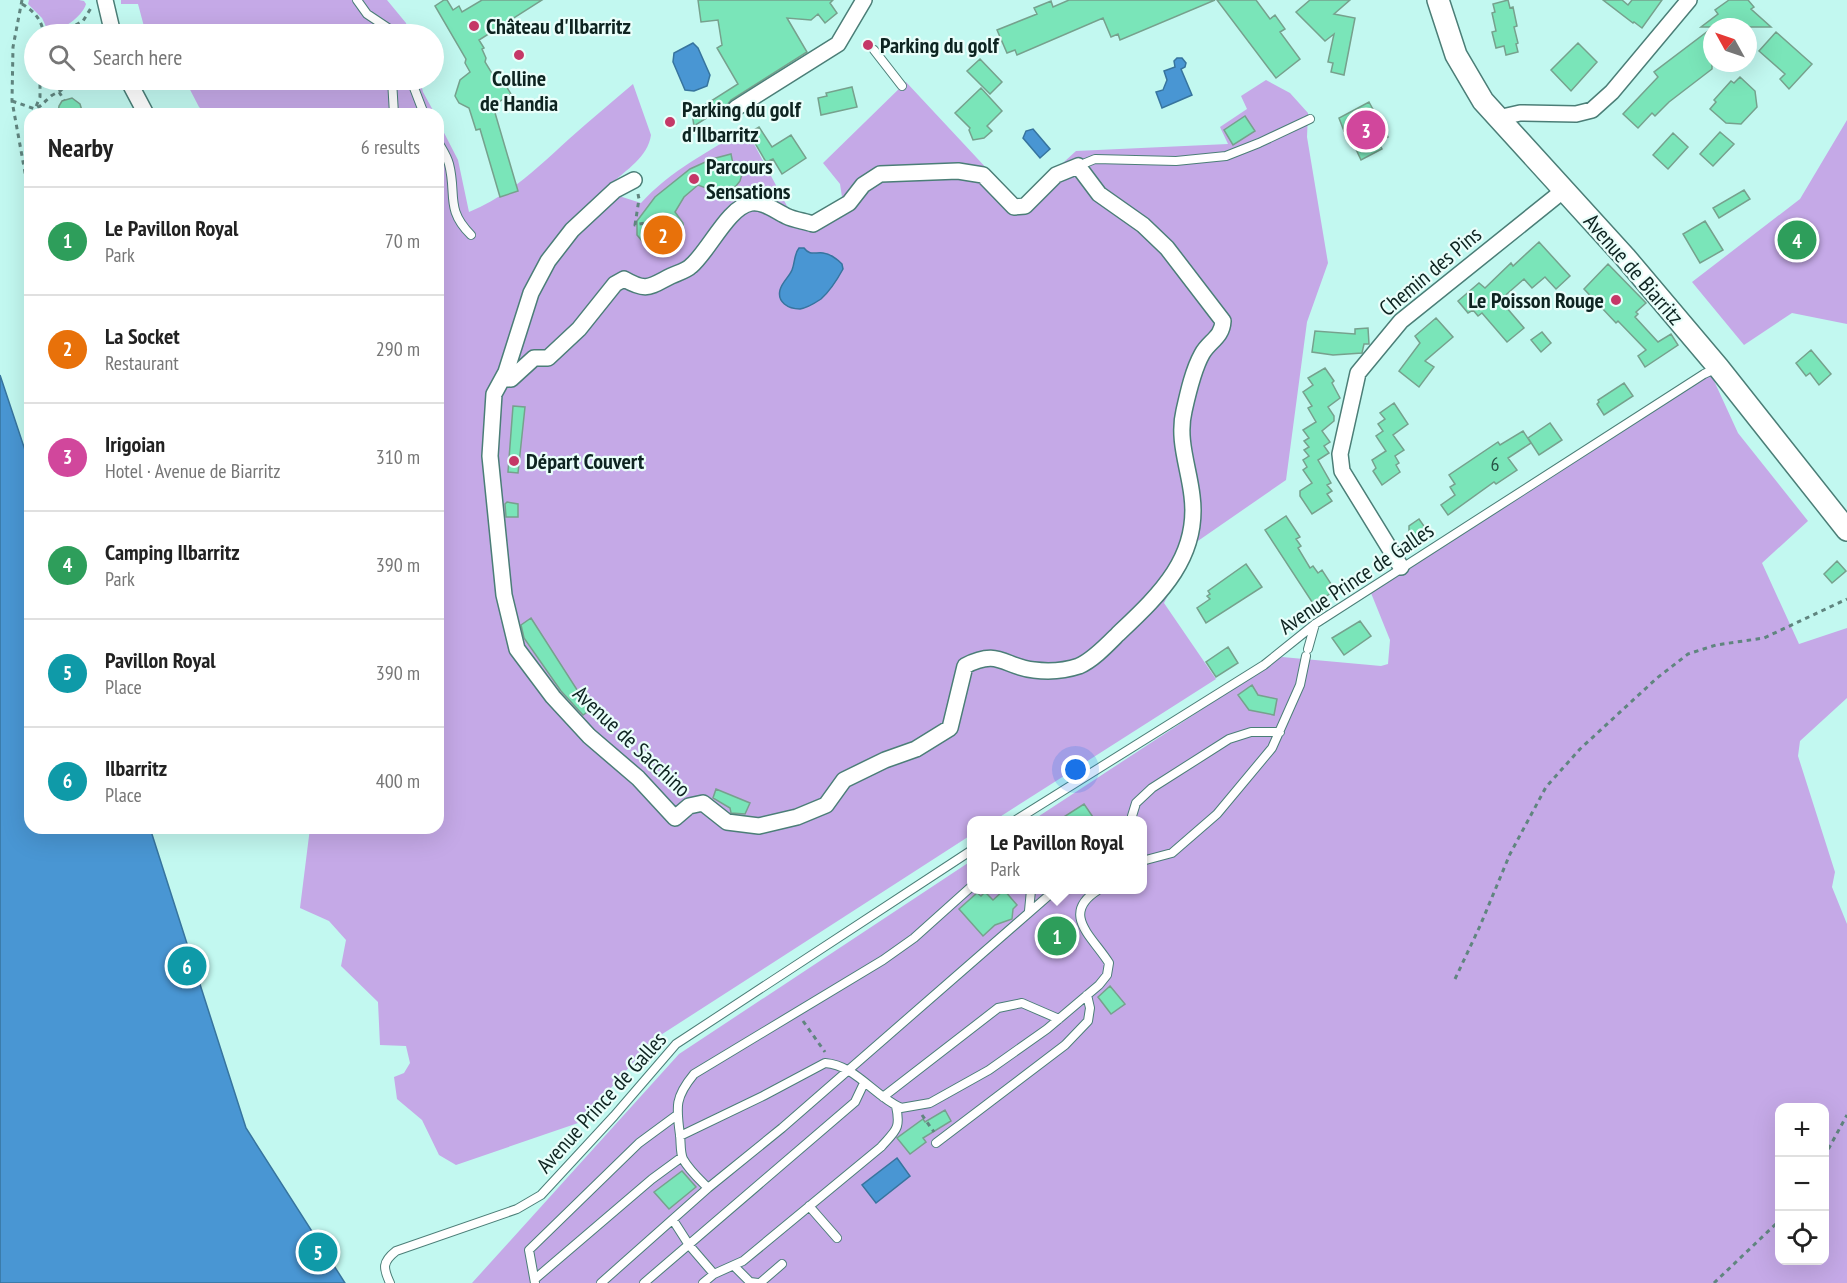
<!DOCTYPE html>
<html lang="en">
<head>
<meta charset="utf-8">
<style>
	body { margin:0; font-family:"PT Sans Narrow",sans-serif; background:#f6f6f6; color:#222 }
	.controls { position:absolute; right:18px; bottom:18px; display:grid; overflow:hidden; border-radius:12px; box-shadow:0 6px 24px #0002 }
	.controls button { width:54px; height:54px; display:grid; place-items:center; padding:0; border:0; border-bottom:2px solid #e0e0e0; background:#fff; color:#222; font:30px sans-serif }
	.compass { position:absolute; left:1703px; top:18px; width:54px; height:54px; border-radius:50%; background:#fff; box-shadow:0 6px 24px #0002; rotate:310deg }
	.you { position:absolute; left:1076px; top:770px; width:21px; height:21px; margin:-15px; border:4px solid #fff; border-radius:50%; background:#1a73e8; box-shadow:0 0 0 9px #1a73e833 }
	.badge { display:grid; place-items:center; width:39px; height:39px; border-radius:50%; background:#111827; color:#fff; font-size:20px; font-weight:700 }
	.pin { position:absolute; translate:-50% -50%; border:3px solid #fff; box-shadow:0 2px 6px #0006 }
	.popup { position:absolute; left:967px; top:816px; width:180px; height:78px; box-sizing:border-box; display:grid; place-content:center; border-radius:12px; background:#fff; filter:drop-shadow(0 2px 4px #0005); font-size:20px; white-space:nowrap; color:#767676 }
	.popup b { font-size:22px; color:#222 }
	.popup::after { content:''; position:absolute; left:50%; top:100%; margin-left:-12px; border:12px solid transparent; border-top-color:#fff }
	.list { margin:0; padding:0; list-style:none }
	h2 { display:flex; justify-content:space-between; align-items:center; height:78px; margin:0; padding:0 24px; font-size:26px }
	h2 small { font-size:20px; font-weight:400; color:#767676 }
	.list li { display:grid; grid-template-columns:39px 1fr auto; gap:18px; align-items:center; box-sizing:border-box; height:108px; padding:0 24px; border-top:2px solid #e0e0e0 }
	.list b { display:block; font-size:22px; white-space:nowrap }
	.list p { margin:0; font-size:20px; white-space:nowrap; color:#767676 }
	.list em { font-size:20px; font-style:normal; color:#767676 }
	.icon { flex:none; width:33px; height:33px; fill:none; stroke:currentColor; stroke-width:2; stroke-linecap:round; stroke-linejoin:round }
	.map { position:relative; flex:none; width:1847px; height:1283px; overflow:hidden }
	.search { position:absolute; background:#fff; box-shadow:0 6px 24px #0002; left:24px; top:24px; width:420px; height:66px; display:flex; align-items:center; gap:15px; box-sizing:border-box; padding:0 21px; border-radius:33px; color:#767676; font-size:22px }
	.panel { position:absolute; background:#fff; box-shadow:0 6px 24px #0002; left:24px; top:108px; width:420px; height:726px; border-radius:18px }
	.map>svg:first-child { display:block }
	.green { fill:#c5a9e7; fill-rule:evenodd }
	.water { fill:#4996d3; stroke:#37749e; stroke-width:1.5 }
	.building { fill:#7ae5b9; stroke:#76a18d; stroke-width:1.5 }
	.lines { fill:none; stroke-linecap:round; stroke-linejoin:round }
	.lane-casing { stroke:#4b7e77; stroke-width:10 }
	.street-casing { stroke:#4b7e77; stroke-width:18 }
	.secondary-casing { stroke:#4b7e77; stroke-width:24 }
	.path { stroke:#60857f; stroke-width:3; stroke-dasharray:4.5 4.5; stroke-linecap:butt }
	.lane { stroke:#fff; stroke-width:8 }
	.street { stroke:#fff; stroke-width:15 }
	.secondary { stroke:#fff; stroke-width:21 }
	.poi-dot { fill:#c53867; stroke:#e9fefa; stroke-width:2 }
	.labels { text-anchor:middle; stroke-width:4.5; stroke-linejoin:round; paint-order:stroke }
	.number-label { font-size:20px; fill:#295447 }
	.poi-label { font-size:22px; font-weight:bold; fill:#0e2421; stroke:#e9fefa; text-anchor:start }
	.street-label { font-size:22px; fill:#0e2421; stroke:#e9fefa }
</style>
</head>
<body>
<div class="map">
<svg width="1847" height="1283" viewBox="0 0 1847 1283">
	<rect width="100%" height="100%" fill="#c2f8f0"/>
	<path class="green" d="M29 0H79L84 1 86 4C82 17 62 31 48 31L42 18 28 4Z
		M121 0H387L406 23 409 34H146L138 4H121Z
		M185 80H420L423 92 435 114H207L199 107Z
		M1266 80 1290 93 1308 113 1307 137 1328 263 1307 322 1286 480 1195 543 1164 603 1216 679 995 820H972L971 835 653 1040 581 1122 456 1165 439 1155 422 1120 397 1099 394 1077 404 1073 410 1063 406 1046 380 1045 378 1002 341 966 346 940 329 921 300 908 310 828H438V121L458 160 469 212C510 195 537 168 569 139 590 120 612 102 633 84L651 135C648 157 626 170 611 184L619 196 641 203C670 171 709 151 746 129L787 206 800 218 816 217 842 197 840 184 823 163 906 82 1019 203 1076 151 1228 144 1220 127 1247 109 1241 96Z
		M1847 120V324L1792 313 1744 345 1692 282 1800 199Z
		M1710 372 1738 433 1808 521 1762 563 1799 644 1847 628V698L1800 741 1798 756 1835 872 1832 887 1847 924V1283H472L679 1054 971 861 972 890H1142V820H1033L1282 657 1381 666 1388 664 1390 640 1371 593ZM1780 1108H1824V1260H1780Z"/>
	<path class="water" d="M693 43 698 48 710 75 707 86 694 91 685 90 673 62 674 53Z
		M1177 58H1182L1186 63 1185 67 1181 69 1192 95 1162 108 1156 92 1163 90 1167 80 1164 71 1175 67 1174 61Z
		M1033 129 1050 149 1040 158 1023 138 1026 131Z
		M799 248H804C810 256 815 252 823 253 831 254 837 259 842 264L843 269C837 280 830 291 821 299 815 303 807 308 800 309 788 309 777 302 780 290 782 282 789 277 792 270 795 263 794 254 799 248Z
		M0 375 30 465V828H150L246 1128 345 1283H0Z
		M897 1158 910 1176 876 1203 862 1185Z"/>
	<path class="building" d="M444 0H447L453 10 459 6 462 12 482 0H542L479 40 484 48 482 49 486 58 485 62 499 85 503 81 511 94 493 106 518 191 500 197 480 129 476 130 469 108 459 103 455 96 460 80 470 72 465 63 466 59 435 6Z
		M698 0H833L830 3 837 13 825 23 818 14 811 20 787 18 807 52 731 100 727 105 694 126 692 113 738 84 717 48 722 45 718 20 701 22Z
		M1069 0H1215L1120 40 1118 34 1111 37 1103 18 1017 55 1015 50 1007 53 997 30 1037 14 1034 8 1051 1 1053 7Z
		M1217 0H1256L1270 19 1275 15 1285 29 1280 32 1300 59 1276 78Z
		M1310 0H1350L1334 14 1355 18 1344 75 1331 72 1333 63 1328 62 1334 34 1325 41 1296 12Z
		M1508 0 1510 8 1513 7 1517 26 1514 27 1518 43 1516 44 1518 52 1506 55 1504 46 1496 48 1492 32 1496 31 1492 13 1495 12 1493 4Z
		M1603 0H1622L1628 5 1632 0H1662L1642 28 1634 22 1633 23Z
		M1729 0H1748L1754 7 1751 9 1771 27H1701L1718 14 1715 10Z
		M1712 28V69L1669 102 1655 116 1652 113 1638 128 1623 114 1658 77 1654 72Z
		M1776 32 1812 64 1789 89 1780 79 1785 74 1759 51Z
		M1578 43 1597 62 1571 91 1551 70Z
		M980 59 1002 82 990 94 967 71Z
		M1740 77 1755 91 1757 107 1741 124 1726 123 1710 109 1716 102 1714 100 1731 81 1734 83Z
		M852 87 857 107 821 115 818 98 827 96 826 93Z
		M981 88 1002 111 987 126 992 131 984 138 973 140 969 130 970 128 955 113Z
		M72 98 80 104 83 114H58L59 106 62 101Z
		M1369 102 1388 137 1378 142 1382 149 1361 160 1347 130 1344 131 1339 118Z
		M1245 116 1255 131 1233 145 1224 130Z
		M759 127 772 147 791 135 806 158 782 174 773 159 766 162 749 133Z
		M1720 132 1734 144 1713 166 1700 154Z
		M1673 133 1688 147 1668 169 1653 155Z
		M731 154 734 169 744 167 740 181 736 186 728 191 720 193 698 185 684 197 675 212 683 223 684 234 673 247 654 251 642 241 637 235V221L655 197 690 169 712 159Z
		M1744 190 1750 199 1719 218 1713 208Z
		M1705 221 1723 250 1700 263 1683 234Z
		M1539 242 1570 276 1556 289 1545 277 1532 288 1524 279 1500 300 1524 328 1507 342 1482 313 1478 316 1473 310 1468 313 1458 301 1479 283 1485 288 1511 263 1513 266Z
		M1608 264 1646 303 1636 312 1638 314 1635 317 1658 342 1671 334 1678 345 1645 367 1638 356 1646 350 1618 321 1616 323 1584 289Z
		M1436 318 1453 337 1425 361 1434 367 1419 387 1399 371 1420 343 1415 336Z
		M1368 328 1369 344H1364L1362 353 1333 355 1312 352 1315 331 1355 334V329Z
		M1542 332 1551 343 1541 352 1531 340Z
		M1811 350 1831 374 1819 385 1810 373 1806 376 1796 363Z
		M1325 368 1334 381 1332 383 1340 398 1328 407 1334 416V421L1322 431 1330 442 1324 446 1329 453 1318 460 1331 483 1327 485 1332 491 1327 494 1332 501 1312 514 1300 496V491L1312 483 1303 470 1307 467 1303 460 1309 456 1304 450 1309 447 1304 441 1309 438 1303 430 1316 422 1308 408 1312 406 1303 392 1313 385 1308 378Z
		M1624 383 1633 396 1604 415 1597 404 1599 402 1598 400Z
		M1394 403 1408 424 1393 435 1404 450 1395 456 1399 463 1396 465 1400 472 1382 485 1373 471 1376 468 1372 460 1386 451 1376 436 1383 431 1378 424 1385 419 1380 413Z
		M513 406 525 407 518 473 508 472Z
		M1550 423 1562 440 1539 455 1528 438Z
		M1523 431 1531 443 1508 458 1517 470 1496 484 1494 482 1448 515 1441 505 1455 495 1450 487 1455 484 1449 475 1498 442 1500 445Z
		M507 502 518 504V517H506L505 504Z
		M1286 516 1300 537 1296 539 1301 546 1298 548 1310 568 1313 566 1318 573 1322 570 1335 590 1314 605 1265 530Z
		M1419 519 1426 529 1409 541V526Z
		M1837 561 1846 571 1832 583 1824 574Z
		M1246 564 1262 587 1206 623 1197 608 1210 599 1207 596 1210 594 1208 591Z
		M531 618 590 710 583 715 561 691 524 638 521 625Z
		M1360 621 1371 636 1344 655 1332 638Z
		M1228 647 1238 663 1216 677 1206 662Z
		M1252 685 1258 695 1277 699 1274 715 1249 710 1238 695Z
		M716 789 750 803 745 814 731 813 730 808 713 798Z
		M1084 804 1095 820H1059Z
		M1004 890 1017 905 1013 909 1012 919 995 925 983 936 959 909 977 893 981 896 985 892 993 900Z
		M1110 986 1125 1004 1111 1014 1098 997Z
		M945 1110 951 1121 923 1138 926 1142 910 1154 897 1138 923 1119 925 1122Z
		M682 1171 696 1187 669 1209 654 1192Z"/>
	<g class="lines">
		<g class="lane-casing">
			<path id="lane" d="M357 0 367 14 391 30V34
				M874 50 902 86
				M392 80 394 114
				M411 80 424 114
				M438 142C442 149 447 156 449 164 457 195 445 209 471 235
				M1078 166 1095 159 1176 161 1226 156 1259 143 1310 119
				M1308 649 1315 624
				M1016 820 1264 665 1315 624 1704 374 1717 368
				M1133 820 1132 816 1136 803 1152 788 1229 739 1251 732H1280
				M1142 861 1172 853 1217 814 1272 748 1300 685 1306 656
				M1029 911 1031 890
				M883 1097 998 1008 1022 1003 1059 1019
				M680 1136 763 1096 825 1063C855 1065 873 1095 901 1108L930 1103 989 1070 1047 1029 1099 985 1107 975 1109 963C1092 936 1060 914 1098 890
				M936 1143 1065 1045 1088 1021 1090 1008 1087 995
				M708 1188C699 1179 689 1170 683 1159 680 1152 681 1143 680 1135 676 1106 675 1097 694 1074L883 960 914 938 972 886
				M809 1206 837 1238
				M673 1220 689 1245 714 1274
				M734 1266 750 1282 758 1283
				M535 1279 652 1179 682 1157
				M390 1283C383 1268 382 1262 396 1251L517 1209 541 1195 614 1116 676 1044 972 850
				M535 1283 529 1250 639 1143 677 1115
				M601 1283 708 1188 782 1128 1055 890
				M644 1283 855 1102 864 1083
				M703 1283 714 1274 743 1261 881 1147C896 1130 901 1129 896 1106
				M760 1283 782 1264"/>
		</g>
		<g class="street-casing">
			<path id="street" d="M105 0 113 34
				M128 80 146 114
				M736 108 838 44 864 0
				M1498 118 1520 113 1576 114 1592 110 1612 92 1689 0
				M503 378 511 379 534 358H548L579 329 615 284 624 279C647 292 649 287 671 276 677 273 686 271 691 266 709 251 728 207 751 203 764 201 775 211 786 216 794 220 804 221 813 224L849 203 863 185 880 174 958 171 983 175 1014 207 1025 206 1056 175 1078 166 1099 194 1143 225 1167 248 1223 321C1222 338 1209 341 1202 354 1193 370 1188 393 1184 411 1177 440 1189 468 1192 496 1200 558 1158 596 1118 634 1107 645 1093 660 1079 666 1064 671 1050 672 1034 670 1004 667 999 648 965 666L950 728 916 749 885 760 844 780 826 805 797 817 759 826 727 822 703 803 689 806 675 818 638 778 589 736 553 697 517 649 504 595 490 456 494 394 506 372 531 293 548 261 572 230 615 190 634 180
				M1401 567 1342 471 1340 454 1358 373 1401 321 1564 190"/>
		</g>
		<g class="secondary-casing">
			<path id="secondary" d="M1438 0 1456 55 1483 101 1625 257 1718 367 1847 530"/>
		</g>
		<path class="path" d="M22 0 13 47 12 101 30 200
			M22 4C35 12 41 19 44 34
			M60 34 83 21 91 8
			M59 92 64 100
			M12 101 35 109C42 106 45 101 51 96 55 93 59 93 63 88L91 86 95 80
			M38 114 35 109 40 97V80
			M638 194 639 199 635 225 664 219
			M1455 979 1480 926 1510 854 1546 787 1580 749 1657 678 1688 654 1716 645 1764 638 1847 599
			M803 1021 825 1052
			M922 1115 934 1132
			M1824 1157 1847 1115
			M1714 1283 1780 1220"/>
		<use href="#lane" class="lane"/>
		<use href="#street" class="street"/>
		<use href="#secondary" class="secondary"/>
	</g>
	<g class="poi-dot">
		<circle cx="474" cy="26" r="6"/>
		<circle cx="868" cy="45" r="6"/>
		<circle cx="519" cy="55" r="6"/>
		<circle cx="670" cy="122" r="6"/>
		<circle cx="694" cy="179" r="6"/>
		<circle cx="1616" cy="300" r="6"/>
		<circle cx="514" cy="461" r="6"/>
	</g>
	<g class="labels">
		<g class="number-label">
			<text x="1495" y="471">6</text>
		</g>
		<g class="poi-label">
			<text x="486" y="34">Château d'Ilbarritz</text>
			<text x="880" y="53">Parking du golf</text>
			<text x="519" y="86" text-anchor="middle">Colline<tspan x="519" dy="25">de Handia</tspan></text>
			<text x="682" y="117">Parking du golf<tspan x="682" dy="25">d'Ilbarritz</tspan></text>
			<text x="706" y="174">Parcours<tspan x="706" dy="25">Sensations</tspan></text>
			<text x="1604" y="308" text-anchor="end">Le Poisson Rouge</text>
			<text x="526" y="469">Départ Couvert</text>
		</g>
		<g class="street-label">
			<text transform="translate(1634 269) rotate(49)" y="8">Avenue de Biarritz</text>
			<text transform="translate(1430 271) rotate(-40)" y="8">Chemin des Pins</text>
			<text transform="translate(1356 578) rotate(-34)" y="8">Avenue Prince de Galles</text>
			<text transform="translate(632 741) rotate(43)" y="8">Avenue de Sacchino</text>
			<text transform="translate(601 1102) rotate(-48)" y="8">Avenue Prince de Galles</text>
		</g>
	</g>
</svg>
<div class="controls">
<button>+</button>
<button>−</button>
<button><svg class="icon" aria-label="locate" viewBox="0 0 24 24"><circle cx="12" cy="12" r="6"/><path d="M12 2v4M12 18v4M2 12h4M18 12h4"/></svg></button>
</div>
<svg class="compass" viewBox="-18 -18 36 36"><path d="M0-13l5 13h-10z" fill="#e53935"/><path d="M0 13l5-13h-10z" fill="#767676"/></svg>
<div class="you"></div>
<div class="pin badge" style="left:1057px;top:936px;background:#2e9e5b">1</div>
<div class="popup"><b>Le Pavillon Royal</b>Park</div>
<div class="pin badge" style="left:663px;top:235px;background:#e8710a">2</div>
<div class="pin badge" style="left:1366px;top:130px;background:#d1479c">3</div>
<div class="pin badge" style="left:1797px;top:240px;background:#2e9e5b">4</div>
<div class="pin badge" style="left:318px;top:1252px;background:#0f9aa8">5</div>
<div class="pin badge" style="left:187px;top:966px;background:#0f9aa8">6</div>
<div class="search"><svg class="icon" aria-label="search" viewBox="0 0 24 24"><circle cx="10" cy="10" r="6"/><path d="M15 15l6 6"/></svg>Search here</div>
<section class="panel">
<h2>Nearby<small>6 results</small></h2>
<ul class="list">
<li><span class="badge" style="background:#2e9e5b">1</span><div><b>Le Pavillon Royal</b><p>Park</p></div><em>70 m</em></li>
<li><span class="badge" style="background:#e8710a">2</span><div><b>La Socket</b><p>Restaurant</p></div><em>290 m</em></li>
<li><span class="badge" style="background:#d1479c">3</span><div><b>Irigoian</b><p>Hotel · Avenue de Biarritz</p></div><em>310 m</em></li>
<li><span class="badge" style="background:#2e9e5b">4</span><div><b>Camping Ilbarritz</b><p>Park</p></div><em>390 m</em></li>
<li><span class="badge" style="background:#0f9aa8">5</span><div><b>Pavillon Royal</b><p>Place</p></div><em>390 m</em></li>
<li><span class="badge" style="background:#0f9aa8">6</span><div><b>Ilbarritz</b><p>Place</p></div><em>400 m</em></li>
</ul>
</section>
</div>
</body>
</html>
